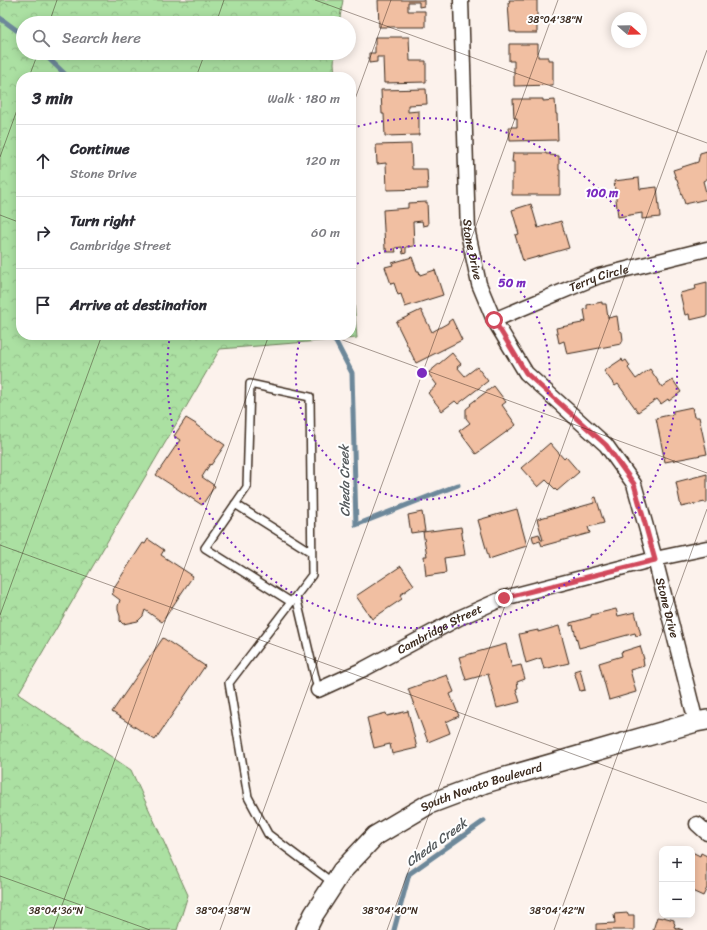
<!DOCTYPE html>
<html lang="en">
<head>
<meta charset="utf-8">
<style>
	body { margin:0; font-family:Sriracha,sans-serif; background:#f7f7f7; color:#2b2b33 }
	.controls { position:absolute; right:12px; bottom:12px; display:grid; overflow:hidden; border-radius:8px; box-shadow:0 2px 10px #0003 }
	.controls button { width:36px; height:36px; display:grid; place-items:center; padding:0; border:0; border-bottom:1px solid #e1e1e2; background:#fff; color:#2b2b33; font:20px sans-serif }
	.compass { position:absolute; left:611px; top:12px; width:36px; height:36px; border-radius:50%; background:#fff; box-shadow:0 2px 10px #0003; rotate:110deg }
	.stop { position:absolute; width:12px; height:12px; margin:-9px; border:3px solid #d1495b; border-radius:50%; background:#fff }
	.stop.end { background:#d1495b; border-color:#fff; box-shadow:0 1px 4px #0008 }
	.list { margin:0; padding:0; list-style:none }
	h2 { display:flex; justify-content:space-between; align-items:center; height:52px; margin:0; padding:0 16px; font-size:17px }
	h2 small { font-size:13px; font-weight:400; color:#7c7c81 }
	.list li { display:grid; grid-template-columns:26px 1fr auto; gap:12px; align-items:center; box-sizing:border-box; height:72px; padding:0 16px; border-top:1px solid #e1e1e2 }
	.list b { display:block; font-size:15px; white-space:nowrap }
	.list p { margin:0; font-size:13px; white-space:nowrap; color:#7c7c81 }
	.list em { font-size:13px; font-style:normal; color:#7c7c81 }
	.icon { flex:none; width:22px; height:22px; fill:none; stroke:currentColor; stroke-width:2; stroke-linecap:round; stroke-linejoin:round }
	.map { position:relative; flex:none; width:707px; height:930px; overflow:hidden }
	.search { position:absolute; background:#fff; box-shadow:0 2px 10px #0003; left:16px; top:16px; width:340px; height:44px; display:flex; align-items:center; gap:10px; box-sizing:border-box; padding:0 14px; border-radius:22px; color:#7c7c81; font-size:15px }
	.panel { position:absolute; background:#fff; box-shadow:0 2px 10px #0003; left:16px; top:72px; width:340px; height:268px; border-radius:16px }
	.map>svg:first-child { display:block }
	.forest { fill:url(#forest-crowns); stroke:#738560 }
	.lines { fill:none; stroke-linecap:round; stroke-linejoin:round }
	.stream { stroke:#6d889a; stroke-width:5 }
	.building { fill:#f1bfa2; stroke:#3b2a1e }
	.service-casing { stroke:#3b2a1e; stroke-width:10 }
	.minor-casing { stroke:#3b2a1e; stroke-width:17 }
	.secondary-casing { stroke:#3b2a1e; stroke-width:22 }
	.service { stroke:#fff; stroke-width:7 }
	.minor { stroke:#fff; stroke-width:14 }
	.secondary { stroke:#fff; stroke-width:19 }
	.route { stroke:#d1495b; stroke-width:5 }
	.ticks { fill:none; stroke:#3b2a1e; stroke-width:1; stroke-opacity:0.45 }
	.ring { fill:none; stroke:#7b2cbf; stroke-width:2; stroke-dasharray:2 4 }
	.labels { text-anchor:middle; stroke-width:4; stroke-linejoin:round; paint-order:stroke }
	.street-label { font-size:12px; fill:#3b2a1e; stroke:#fff }
	.water-label { font-size:13px; font-style:italic; fill:#54595c; stroke:#fff }
	.ticks-label { font-size:10px; text-anchor:middle; fill:#3b2a1e; stroke:#fff; stroke-width:4; stroke-linejoin:round; paint-order:stroke }
	.centre { fill:#7b2cbf; stroke:#fff; stroke-width:2 }
	.ring-label { font-size:12px; text-anchor:middle; font-weight:bold; fill:#7b2cbf; stroke:#fff; stroke-width:4; stroke-linejoin:round; paint-order:stroke }
</style>
</head>
<body>
<div class="map">
<svg width="707" height="930" viewBox="0 0 707 930">
	<defs>
		<pattern id="forest-crowns" width="20" height="18" patternUnits="userSpaceOnUse"><rect width="20" height="18" fill="#abe0a2"/><path d="M2 6a3 3 0 1 1 6 0M12 15a3 3 0 1 1 6 0" fill="none" stroke="#94c08b"/></pattern>
	</defs>
	<rect width="100%" height="100%" fill="#fcf2ec"/>
	<filter id="ink" filterUnits="userSpaceOnUse"><feTurbulence type="fractalNoise" baseFrequency=".025" numOctaves="2"/><feDisplacementMap in="SourceGraphic" scale="8" xChannelSelector="R" yChannelSelector="G"/><feConvolveMatrix kernelMatrix="1 2 1 2 8 2 1 2 1" color-interpolation-filters="sRGB"/></filter>
	<g filter="url(#ink)">
		<path class="forest" d="M0 0H343L339 23H23V53H335L334 63 335 77H21V335H351V265L357 338 220 349 18 694 131 770 188 895 177 930H0Z"/>
		<g class="lines">
			<path class="stream" d="M0 18 23 35
				M43 53 68 77
				M327 335 336 342 352 373 356 525 458 485
				M394 930 409 874 484 821"/>
		</g>
		<path class="building" d="M378 0H424V6L419 7V2H408V11H425V27H379Z
			M509 0H537V33H516V32H510L508 3H510Z
			M375 37H409L410 61H426V82L384 83 383 57H377V62L369 63V53H375Z
			M509 44H538V57H548V60H553V85L514 86V61H509Z
			M426 89 427 104 408 105V112L419 111V135L385 136 384 114H382L381 90Z
			M513 99H543V101L555 100 556 114H557L558 140 510 141 509 127H517V118H514Z
			M411 144 412 169H427L428 189 387 190 386 163 377 164 376 145Z
			M707 151V179L703 181 707 196V199L685 204 677 179H676L673 170 698 162 700 153Z
			M513 153H546V154H550V155L559 156V170H560V195H512V175H514V162H512Z
			M639 178 640 189 657 187 660 217 642 219V213L618 217 614 181Z
			M427 202 428 225 423 226 422 221 413 222 414 246 406 247V253L403 254 402 247 395 248 396 252H387V249H385L383 210 408 208V203Z
			M531 204 538 228 561 221 569 248 523 261 515 235 519 234 512 210Z
			M412 257 417 271H419L420 275 435 270 443 295 405 307 401 294 398 295 394 283 391 284 385 267 393 265 392 263Z
			M707 282V316L690 320 689 314 685 315 680 293 696 289 695 285Z
			M602 302V304H606L608 318 617 316 619 330 622 332 623 340 621 344 567 354 564 341 559 343 556 328 582 323V322L586 321 584 310 587 309V305Z
			M421 310 432 332 448 323V322L452 319 462 340 416 363 396 322Z
			M452 353 461 364 457 367 465 376 477 367 488 381 458 404 455 401 442 411 428 393 437 385 428 373Z
			M622 359 623 362 626 360 630 366 628 368 636 379 650 369 662 387 673 380 681 392 669 401 668 399 661 404 657 399 638 412 618 384 615 386 604 371Z
			M494 386 506 402 502 405 516 425 476 454 459 431 470 423 466 418V409L471 405 470 404Z
			M692 407 694 417H699L707 454 665 462 656 418 673 414V411Z
			M186 418 196 424V425L225 445 211 465 210 464 202 477 215 486 202 505 156 475 180 440 174 436Z
			M550 443 564 459 566 457 579 472 557 491 546 480 538 487 521 468Z
			M707 474V503H705V502L681 507 676 482Z
			M596 497 604 523 588 527 590 533 542 546 540 541 534 543 532 536 539 534 541 540H543L537 519 594 503 593 498Z
			M517 509 527 546 507 552V553L489 559 478 520Z
			M422 512 425 531 411 533 408 515Z
			M461 527 465 555 444 558 446 573 426 576 424 556H427L423 532Z
			M148 539 164 550 161 555 193 576 162 622 145 610 143 616 138 621 123 624 120 621V616L118 610V606L120 600 112 594 114 590 113 589 143 543 145 544Z
			M401 566 414 585 400 595 402 599 372 619 356 596Z
			M616 609 618 616 635 612 641 635 636 636 635 633 579 648 573 625 570 626V623L591 617V615Z
			M559 626 569 663 544 669 541 658 526 663 519 634 538 630V632Z
			M163 638 205 666 155 740 112 712Z
			M506 644 512 667 521 665 525 679 517 682 518 688 516 689 520 702 497 708 488 674 466 680 459 657Z
			M640 646 644 659H643L644 666 630 670 636 692 609 700 599 663 622 656 621 652Z
			M580 669 585 690 580 691 574 671Z
			M447 675 454 692 450 694 459 716 446 722 450 733 428 742 408 689Z
			M408 711 417 748 392 754 390 744 374 748 367 718 386 713 387 716Z
			M692 852 700 856 701 853 707 856V888L703 896 692 891Z
			M628 913V915H634V930H596V924L615 923 614 914Z
			M657 917 663 918V917L674 920V923L675 924 674 927 683 930H653Z"/>
		<g class="lines">
			<g class="service-casing">
				<path id="service" d="M235 504 311 552
					M296 596 318 690
					M291 602 205 548 247 487 250 384 310 397 312 575 229 683 248 797 268 834 333 883"/>
			</g>
			<g class="minor-casing">
				<g id="minor">
					<path id="s1" d="M461 0 468 233 479 284 494 320 526 373 606 445 634 484 655 559 696 722"/>
					<path id="s2" d="M494 320 599 276 707 249"/>
					<path id="s3" d="M318 690 364 669 459 618 504 598 655 559 707 548"/>
					<path d="M697 824 707 833"/>
				</g>
			</g>
			<g class="secondary-casing">
				<g id="secondary">
					<path id="s4" d="M306 930 314 914 342 871 375 836 429 804 485 783 696 722 707 720"/>
				</g>
			</g>
			<use href="#service" class="service"/>
			<use href="#minor" class="minor"/>
			<use href="#secondary" class="secondary"/>
		</g>
	</g>
	<g class="lines" filter="url(#ink)">
		<path class="route" d="M494 320 526 373 606 445 634 484 655 560 504 598"/>
	</g>
	<path class="ticks" d="M315 0 707 143M49 23 57 0M216 23 224 0M29 77 38 53M196 77 205 53M351 110 391 0M0 157 21 99M0 215 21 223M329 335 707 473M0 545 707 803M0 615 102 335M0 876 150 930M53 930 269 335M220 930 558 0M387 930 707 50M554 930 707 509"/>
	<g class="ring">
		<path d="M352 267A127 127 0 1 1 301 336"/>
		<path d="M352 128A255 255 0 1 1 170 335"/>
	</g>
	<g class="labels">
		<g class="street-label">
			<text dy="4" stroke="none"><textPath href="#s1" startOffset="250">Stone Drive</textPath></text>
			<text dy="4" stroke="none"><textPath href="#s2" startOffset="113">Terry Circle</textPath></text>
			<text dy="4" stroke="none"><textPath href="#s1" startOffset="670">Stone Drive</textPath></text>
			<text dy="4" stroke="none"><textPath href="#s3" startOffset="136">Cambridge Street</textPath></text>
			<text dy="4" stroke="none"><textPath href="#s4" startOffset="235">South Novato Boulevard</textPath></text>
		</g>
		<g class="water-label">
			<text transform="translate(344 481) rotate(-91)" y="5">Cheda Creek</text>
			<text transform="translate(436 842) rotate(-36)" y="5">Cheda Creek</text>
		</g>
	</g>
	<g class="ticks-label">
		<text x="555" y="23">38°04'38"N</text>
		<text x="56" y="914">38°04'36"N</text>
		<text x="223" y="914">38°04'38"N</text>
		<text x="390" y="914">38°04'40"N</text>
		<text x="557" y="914">38°04'42"N</text>
	</g>
	<circle cx="422" cy="373" r="6" class="centre"/>
	<g class="ring-label">
		<text x="602" y="197">100 m</text>
		<text x="512" y="287">50 m</text>
	</g>
</svg>
<div class="controls">
<button>+</button>
<button>−</button>
</div>
<svg class="compass" viewBox="-18 -18 36 36"><path d="M0-13l5 13h-10z" fill="#e53935"/><path d="M0 13l5-13h-10z" fill="#7c7c81"/></svg>
<div class="stop" style="left:494px;top:320px"></div>
<div class="stop end" style="left:504px;top:598px"></div>
<div class="search"><svg class="icon" aria-label="search" viewBox="0 0 24 24"><circle cx="10" cy="10" r="6"/><path d="M15 15l6 6"/></svg>Search here</div>
<section class="panel">
<h2>3 min<small>Walk · 180 m</small></h2>
<ul class="list">
<li><svg class="icon" aria-label="ahead" viewBox="0 0 24 24"><path d="M12 20V5M6 11l6-6 6 6"/></svg><div><b>Continue</b><p>Stone Drive</p></div><em>120 m</em></li>
<li><svg class="icon" aria-label="right" viewBox="0 0 24 24"><path d="M7 20v-9h11M14 6l5 5-5 5"/></svg><div><b>Turn right</b><p>Cambridge Street</p></div><em>60 m</em></li>
<li><svg class="icon" aria-label="arrive" viewBox="0 0 24 24"><path d="M6 21V4h12l-3 4 3 4H6"/></svg><div><b>Arrive at destination</b></div></li>
</ul>
</section>
</div>
</body>
</html>
